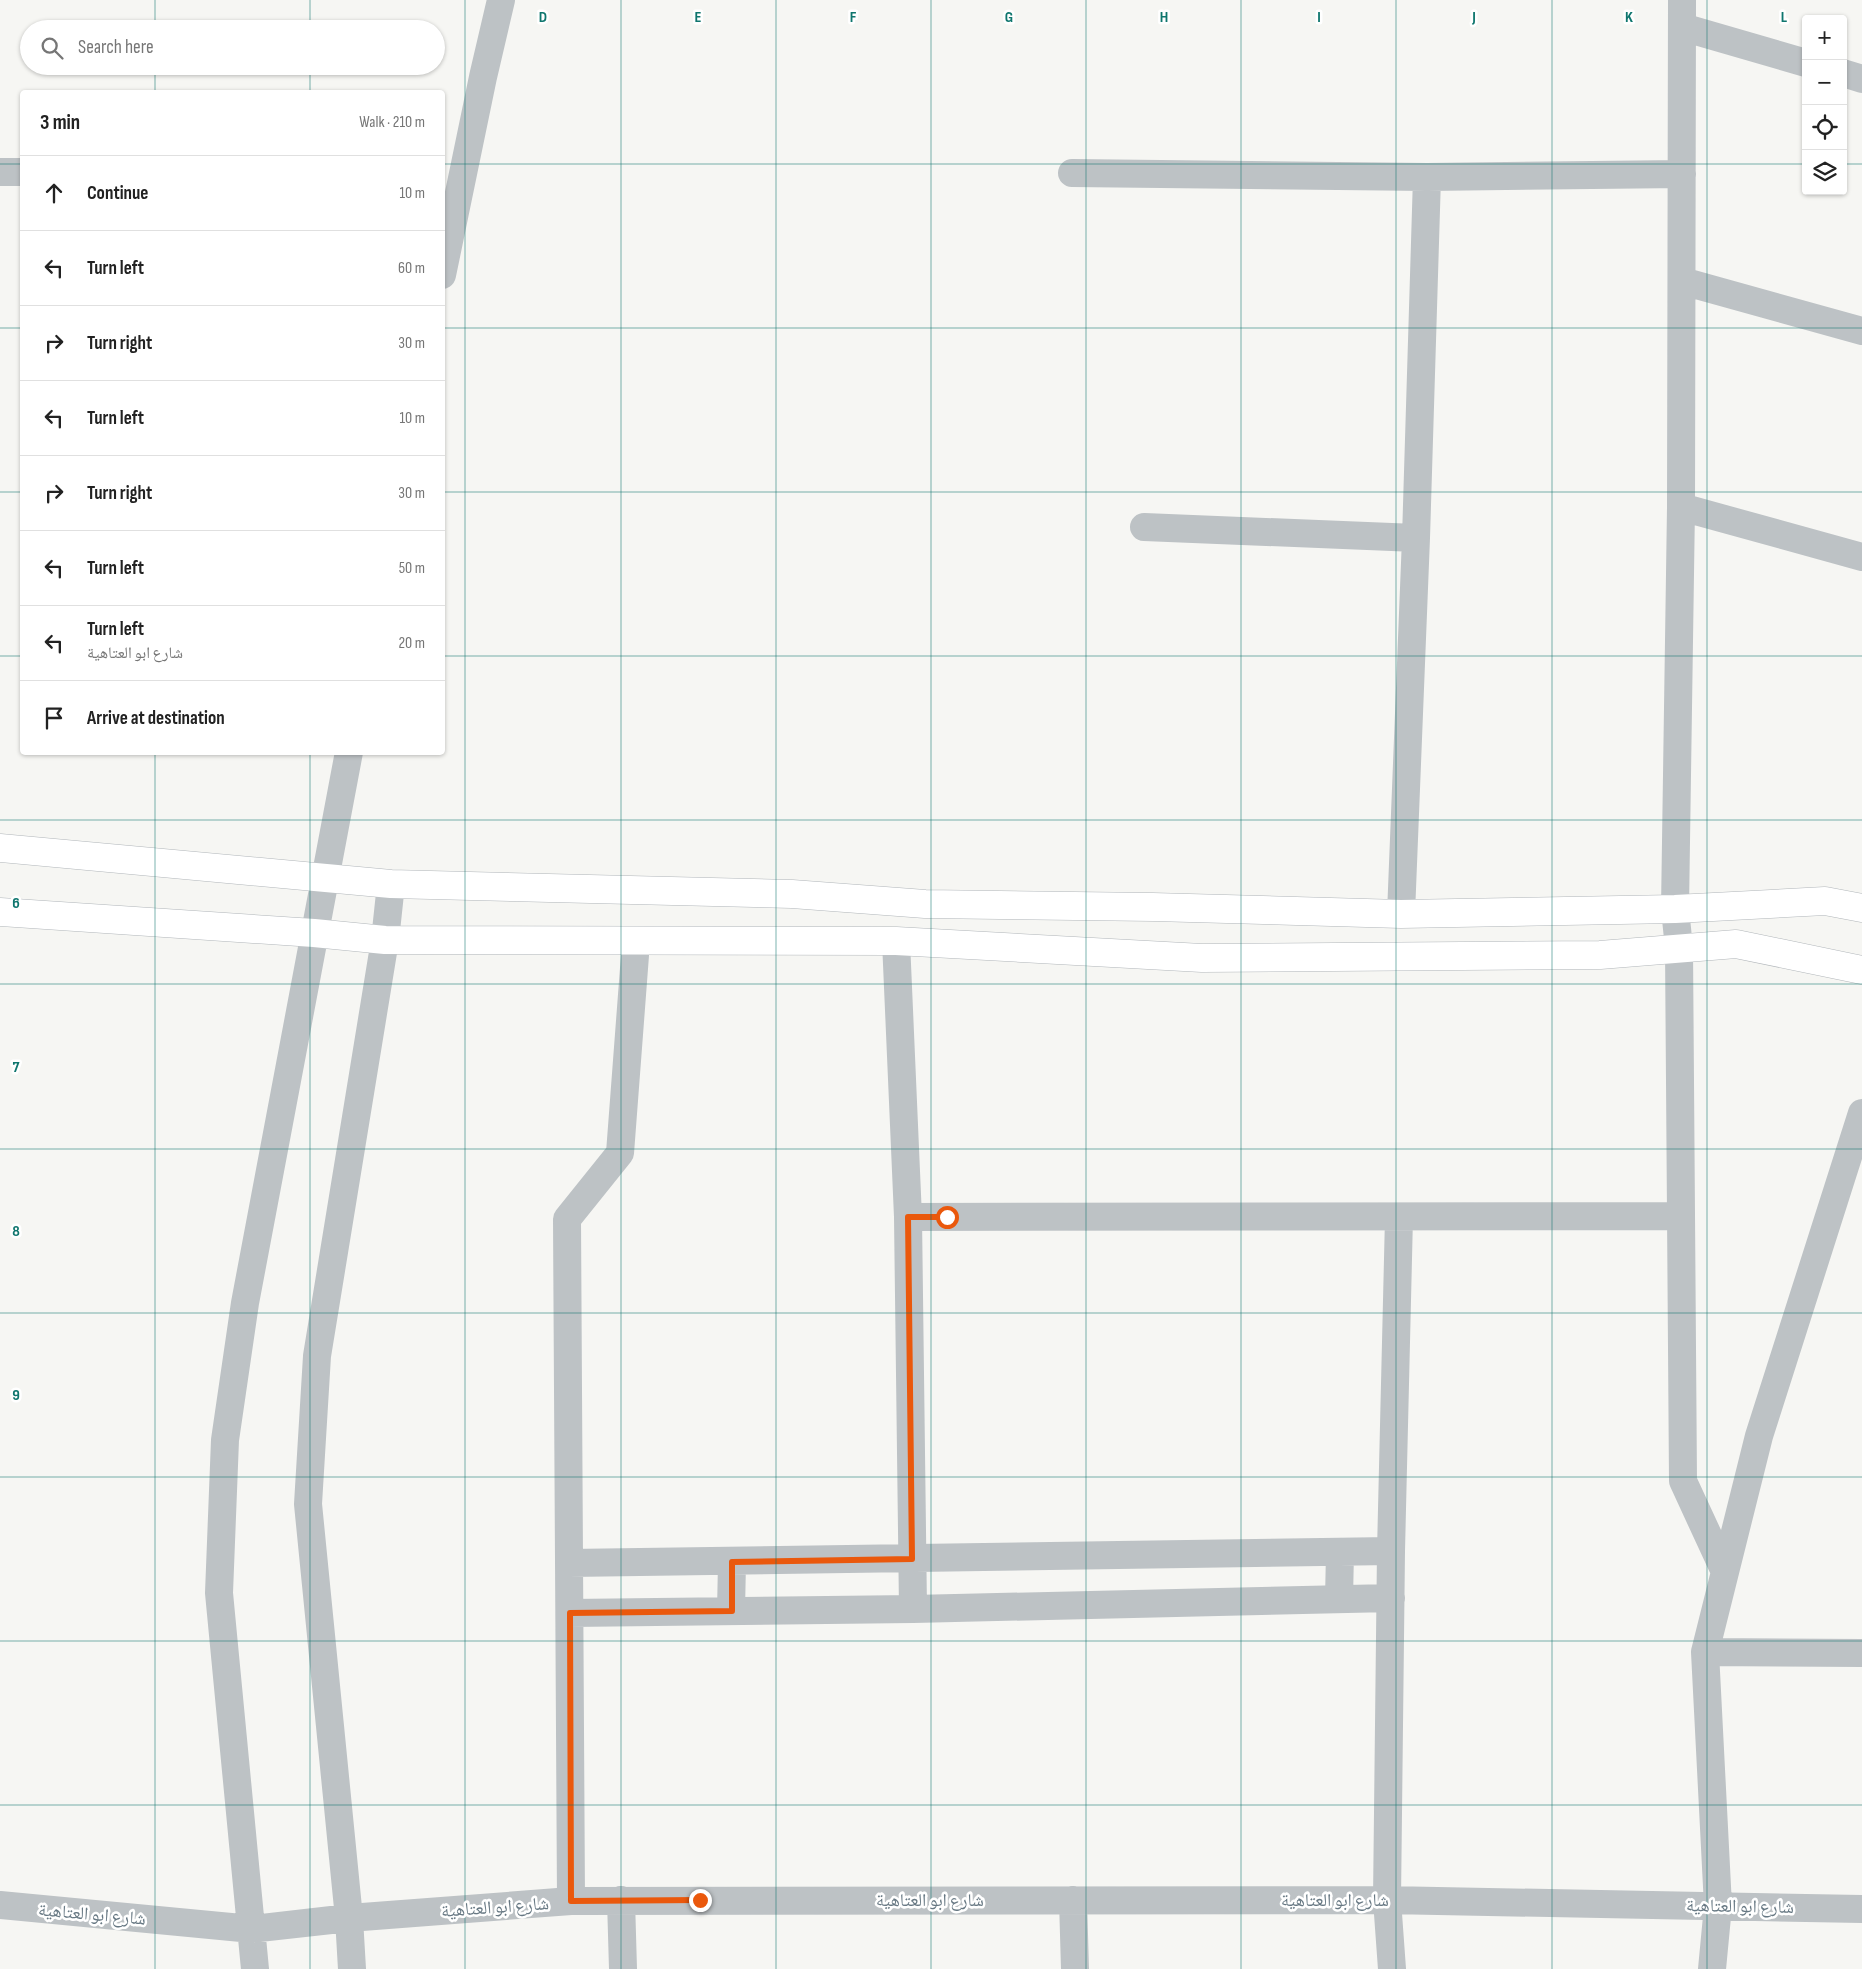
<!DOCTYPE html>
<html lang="en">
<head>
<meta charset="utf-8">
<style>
	body { margin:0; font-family:"Sofia Sans Condensed","Noto Naskh Arabic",sans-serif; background:#f2f2f2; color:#222 }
	.controls { position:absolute; right:15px; top:15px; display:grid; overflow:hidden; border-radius:5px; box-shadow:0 1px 4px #0004 }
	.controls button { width:45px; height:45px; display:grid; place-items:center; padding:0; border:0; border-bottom:1px solid #e0e0e0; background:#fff; color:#222; font:25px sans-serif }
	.stop { position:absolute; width:15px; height:15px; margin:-11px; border:4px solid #ea580c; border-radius:50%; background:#fff }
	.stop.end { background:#ea580c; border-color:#fff; box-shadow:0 1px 5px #0008 }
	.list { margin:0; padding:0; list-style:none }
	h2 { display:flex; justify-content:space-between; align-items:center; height:65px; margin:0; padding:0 20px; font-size:21px }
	h2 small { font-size:16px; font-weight:400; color:#767676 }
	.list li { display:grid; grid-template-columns:32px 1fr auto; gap:15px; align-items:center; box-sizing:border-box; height:75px; padding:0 20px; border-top:1px solid #e0e0e0 }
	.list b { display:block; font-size:19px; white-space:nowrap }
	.list p { margin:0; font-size:16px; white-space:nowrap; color:#767676 }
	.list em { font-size:16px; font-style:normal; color:#767676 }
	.icon { flex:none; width:28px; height:28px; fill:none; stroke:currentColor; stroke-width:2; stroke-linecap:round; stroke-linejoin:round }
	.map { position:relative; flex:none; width:1862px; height:1969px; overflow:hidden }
	.search { position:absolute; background:#fff; box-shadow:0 1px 4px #0004; left:20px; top:20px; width:425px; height:55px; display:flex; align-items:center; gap:12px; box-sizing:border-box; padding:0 18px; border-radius:28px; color:#767676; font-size:19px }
	.panel { position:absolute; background:#fff; box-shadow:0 1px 4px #0004; left:20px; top:90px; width:425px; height:665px; border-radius:5px }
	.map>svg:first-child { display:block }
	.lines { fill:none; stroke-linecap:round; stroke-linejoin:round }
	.major-casing { stroke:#b1b6ba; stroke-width:29 }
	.minor { stroke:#bdc2c5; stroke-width:28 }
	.major { stroke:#fff; stroke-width:28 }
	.route { stroke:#ea580c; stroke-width:6 }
	.grid { fill:none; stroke:#0f766e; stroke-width:1; stroke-opacity:0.55 }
	.labels { text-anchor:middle; stroke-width:5; stroke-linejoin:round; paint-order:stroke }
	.street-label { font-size:18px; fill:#677883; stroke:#fff }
	.grid-label { font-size:16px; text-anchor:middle; font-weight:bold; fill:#0f766e; stroke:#fff; stroke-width:5; stroke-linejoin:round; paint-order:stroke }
</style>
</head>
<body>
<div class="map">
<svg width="1862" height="1969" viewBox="0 0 1862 1969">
	<rect width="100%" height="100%" fill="#f6f6f3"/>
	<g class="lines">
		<g class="major-casing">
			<path id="major" d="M0 848 391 884 792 894 925 904 1153 907 1401 914 1675 909 1825 901 1862 908
				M0 912 314 933 385 940 896 941 1202 958 1600 955 1736 944 1862 970"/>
		</g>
		<path class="minor" d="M1682 0 1681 507 1675 909 1679 948 1683 1481 1725 1572
			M1682 27 1806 63
			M1843 73 1862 79
			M0 172H22
			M1072 173 1427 177 1682 174
			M442 275 483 77 501 0
			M1682 281 1862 331
			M1681 507 1862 557
			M1144 527 1416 538
			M1401 914 1416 538 1427 177
			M896 941 908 1217 913 1609
			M908 1217 1681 1216
			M569 1563 1391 1551
			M1339 1599 1340 1552
			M731 1611 732 1562
			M570 1613 913 1609 1391 1598
			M1705 1652 1862 1653
			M621 1900 623 1969
			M1073 1900 1075 1969
			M571 1901 567 1219 620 1153 636 942
			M0 1905 252 1929 349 1918 571 1901 1387 1900 1862 1909
			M255 1969 219 1593 225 1440 245 1303 349 752
			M352 1969 349 1918 308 1504 317 1356 385 940 391 884
			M1392 1969 1387 1900 1391 1551 1399 1217
			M1712 1969 1718 1906 1705 1652 1759 1436 1862 1113"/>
		<use href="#major" class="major"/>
	</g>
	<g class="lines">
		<path class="route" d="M700 1900 571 1901 570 1613 732 1611V1562L912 1559 908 1217H947"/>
	</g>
	<path class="grid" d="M155 0V29M310 0V29M465 0V1969M621 0V1969M776 0V1969M931 0V1969M1086 0V1969M1241 0V1969M1396 0V1969M1552 0V1969M1707 0V1969M155 66V92M310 66V92M0 164H22M442 164H1806M1843 164H1862M0 328H22M442 328H1862M0 492H22M442 492H1862M0 656H22M442 656H1862M155 752V1969M310 752V1969M0 820H1862M0 984H1862M0 1149H1862M0 1313H1862M0 1477H1862M0 1641H1862M0 1805H1862"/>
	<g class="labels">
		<g class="street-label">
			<text x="930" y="1906">شارع ابو العتاهية</text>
			<text x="1335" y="1906">شارع ابو العتاهية</text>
			<text transform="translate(1740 1906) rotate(1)" y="6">شارع ابو العتاهية</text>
			<text transform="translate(495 1907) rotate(-4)" y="6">شارع ابو العتاهية</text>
			<text transform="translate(92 1914) rotate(5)" y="6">شارع ابو العتاهية</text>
		</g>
	</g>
	<g class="grid-label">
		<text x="543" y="22">D</text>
		<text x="698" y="22">E</text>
		<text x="853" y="22">F</text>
		<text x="1009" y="22">G</text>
		<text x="1164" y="22">H</text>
		<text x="1319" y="22">I</text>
		<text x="1474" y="22">J</text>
		<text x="1629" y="22">K</text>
		<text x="1784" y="22">L</text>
		<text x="16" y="908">6</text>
		<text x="16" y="1072">7</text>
		<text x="16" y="1236">8</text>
		<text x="16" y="1400">9</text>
	</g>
</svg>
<div class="controls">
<button>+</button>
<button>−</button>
<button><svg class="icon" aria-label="locate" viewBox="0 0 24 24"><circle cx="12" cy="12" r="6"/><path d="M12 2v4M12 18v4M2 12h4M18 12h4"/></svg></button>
<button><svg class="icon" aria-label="layers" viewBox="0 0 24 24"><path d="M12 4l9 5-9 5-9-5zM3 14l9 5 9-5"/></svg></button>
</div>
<div class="stop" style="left:947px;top:1217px"></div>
<div class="stop end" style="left:700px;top:1900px"></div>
<div class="search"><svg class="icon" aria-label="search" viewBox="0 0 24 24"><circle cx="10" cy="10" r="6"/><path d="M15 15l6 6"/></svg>Search here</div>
<section class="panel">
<h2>3 min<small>Walk · 210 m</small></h2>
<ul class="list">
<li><svg class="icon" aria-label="ahead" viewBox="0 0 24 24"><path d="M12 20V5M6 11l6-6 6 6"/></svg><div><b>Continue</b></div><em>10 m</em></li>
<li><svg class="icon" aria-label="left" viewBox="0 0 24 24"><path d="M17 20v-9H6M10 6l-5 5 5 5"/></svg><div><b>Turn left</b></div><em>60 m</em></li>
<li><svg class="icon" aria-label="right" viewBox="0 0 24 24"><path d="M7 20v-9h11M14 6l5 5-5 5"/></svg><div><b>Turn right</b></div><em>30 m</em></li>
<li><svg class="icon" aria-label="left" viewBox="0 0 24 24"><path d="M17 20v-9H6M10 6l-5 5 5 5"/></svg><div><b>Turn left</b></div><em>10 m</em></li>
<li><svg class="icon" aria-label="right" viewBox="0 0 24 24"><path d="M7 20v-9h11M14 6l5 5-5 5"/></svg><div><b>Turn right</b></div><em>30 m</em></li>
<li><svg class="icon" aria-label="left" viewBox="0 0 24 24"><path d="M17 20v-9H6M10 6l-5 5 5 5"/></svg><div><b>Turn left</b></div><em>50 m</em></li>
<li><svg class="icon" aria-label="left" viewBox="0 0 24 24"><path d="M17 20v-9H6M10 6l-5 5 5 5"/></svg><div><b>Turn left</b><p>شارع ابو العتاهية</p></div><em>20 m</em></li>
<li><svg class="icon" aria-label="arrive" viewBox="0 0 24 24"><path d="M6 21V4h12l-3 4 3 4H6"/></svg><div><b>Arrive at destination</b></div></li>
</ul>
</section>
</div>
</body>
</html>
